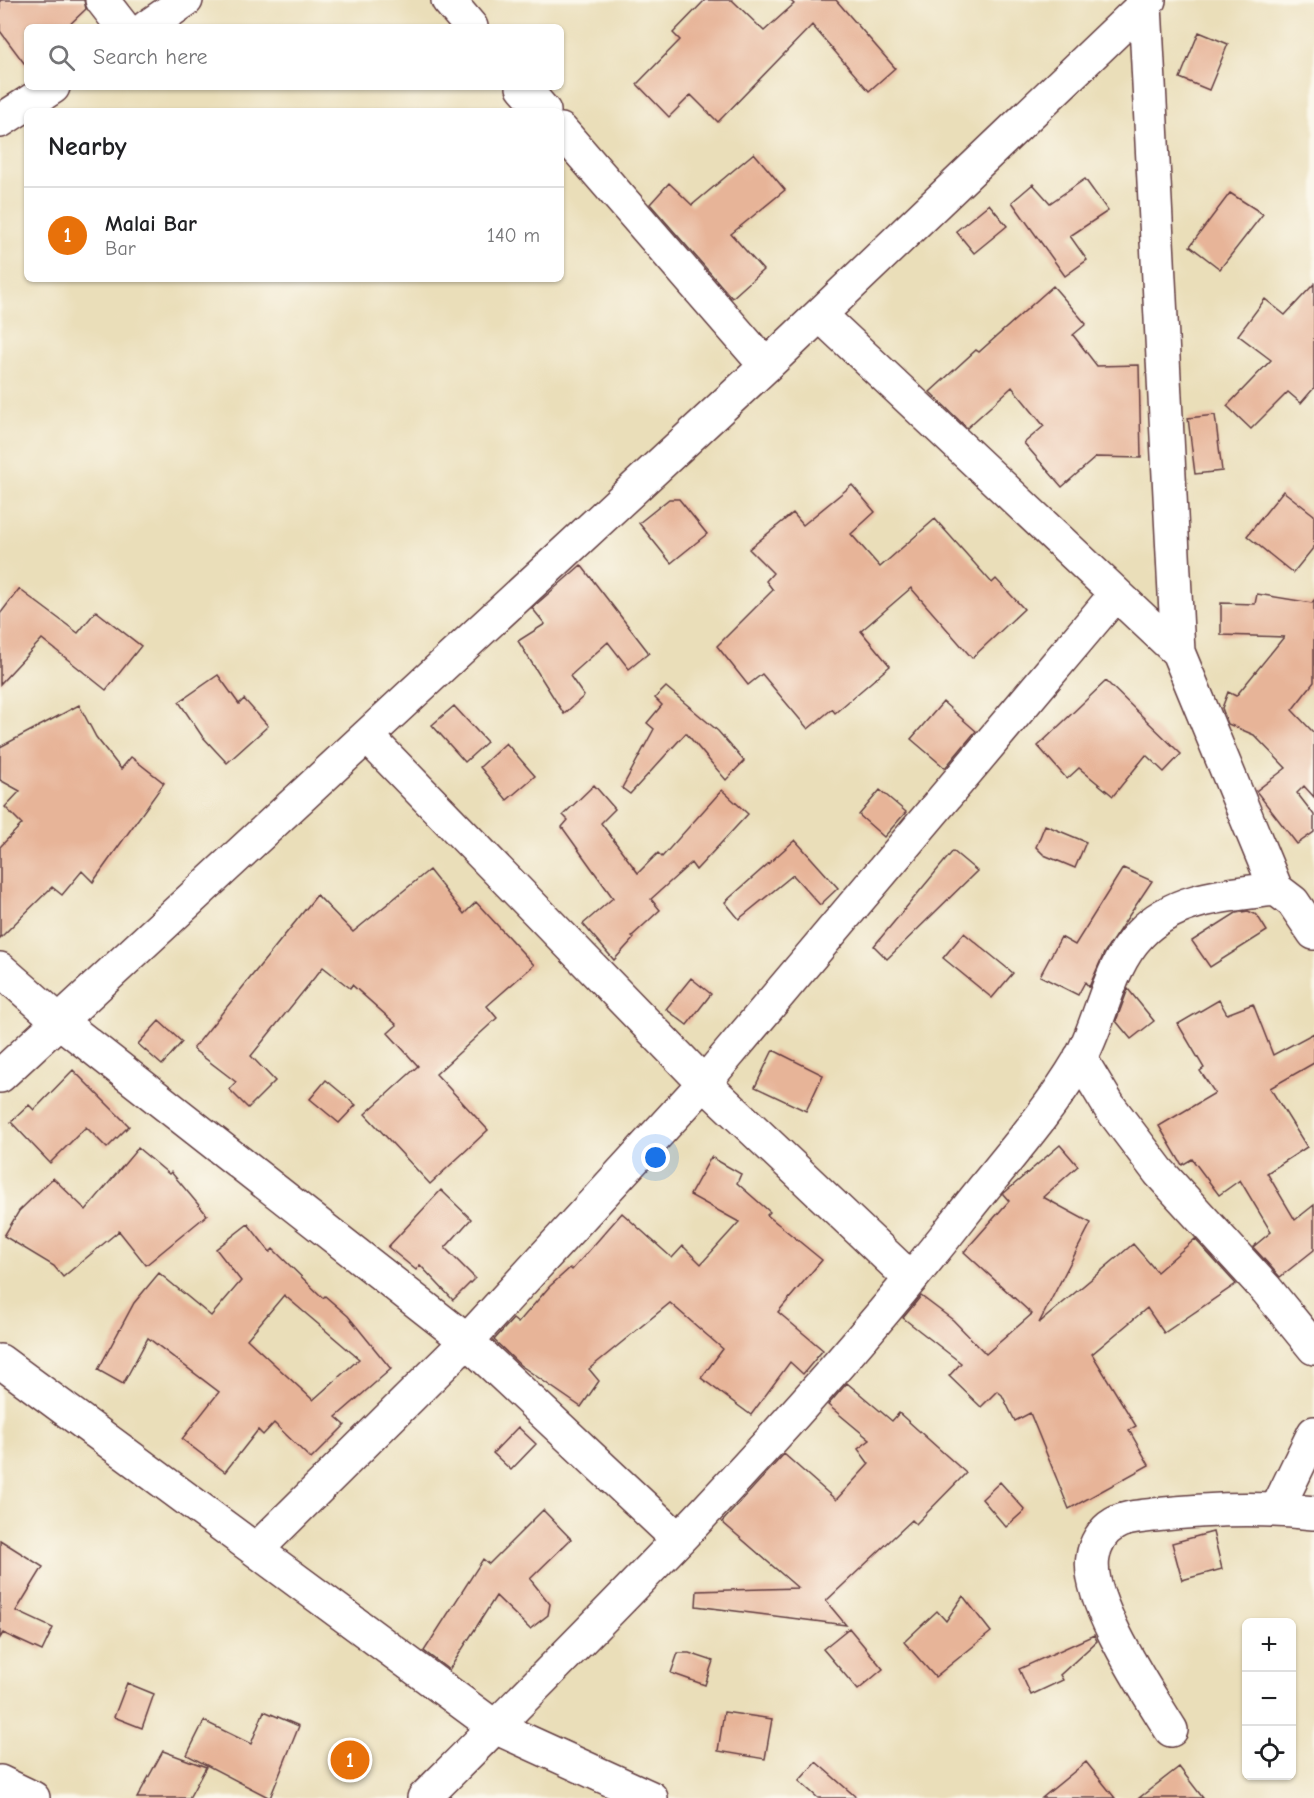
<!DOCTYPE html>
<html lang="en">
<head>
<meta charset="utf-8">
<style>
	body { margin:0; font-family:"Comic Neue",sans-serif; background:#f6f6f6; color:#202124 }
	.controls { position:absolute; right:18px; bottom:18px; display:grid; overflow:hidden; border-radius:9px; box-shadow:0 2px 4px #0004 }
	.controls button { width:54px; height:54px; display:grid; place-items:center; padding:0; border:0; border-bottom:2px solid #e0e0e0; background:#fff; color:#202124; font:30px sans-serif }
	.you { position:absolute; left:656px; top:1158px; width:21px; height:21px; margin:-15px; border:4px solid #fff; border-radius:50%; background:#1a73e8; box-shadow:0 0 0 9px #1a73e833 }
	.badge { display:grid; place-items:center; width:39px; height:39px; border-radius:50%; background:#7c3aed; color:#fff; font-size:20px; font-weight:700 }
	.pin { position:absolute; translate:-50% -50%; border:3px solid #fff; box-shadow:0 2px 6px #0006 }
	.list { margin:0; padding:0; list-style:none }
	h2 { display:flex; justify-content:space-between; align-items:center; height:78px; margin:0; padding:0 24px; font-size:26px }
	h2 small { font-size:20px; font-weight:400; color:#757577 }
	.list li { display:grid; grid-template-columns:39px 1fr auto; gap:18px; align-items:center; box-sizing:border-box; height:96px; padding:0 24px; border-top:2px solid #e0e0e0 }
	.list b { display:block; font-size:22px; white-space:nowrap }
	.list p { margin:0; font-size:20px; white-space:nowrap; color:#757577 }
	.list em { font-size:20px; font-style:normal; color:#757577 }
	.icon { flex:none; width:33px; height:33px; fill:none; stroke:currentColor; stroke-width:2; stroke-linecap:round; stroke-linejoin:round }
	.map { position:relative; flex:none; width:1314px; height:1798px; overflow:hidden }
	.search { position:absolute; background:#fff; box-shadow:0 2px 4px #0004; left:24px; top:24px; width:540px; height:66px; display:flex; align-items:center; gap:15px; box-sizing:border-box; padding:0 21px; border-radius:9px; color:#757577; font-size:22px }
	.panel { position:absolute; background:#fff; box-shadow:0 2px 4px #0004; left:24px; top:108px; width:540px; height:174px; border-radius:9px }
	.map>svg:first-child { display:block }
	.building { fill:#e7b498; fill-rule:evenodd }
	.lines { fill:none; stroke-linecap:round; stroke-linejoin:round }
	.minor-casing { stroke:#623c40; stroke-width:36 }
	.minor { stroke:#fff; stroke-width:33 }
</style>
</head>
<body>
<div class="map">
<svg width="1314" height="1798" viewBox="0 0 1314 1798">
	<rect width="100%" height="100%" fill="#fbf7ec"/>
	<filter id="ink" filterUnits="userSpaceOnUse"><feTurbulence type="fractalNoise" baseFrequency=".0167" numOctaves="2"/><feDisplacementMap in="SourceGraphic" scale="12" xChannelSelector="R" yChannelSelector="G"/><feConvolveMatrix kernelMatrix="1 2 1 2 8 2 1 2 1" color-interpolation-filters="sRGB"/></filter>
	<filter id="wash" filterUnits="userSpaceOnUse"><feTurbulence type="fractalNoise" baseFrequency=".008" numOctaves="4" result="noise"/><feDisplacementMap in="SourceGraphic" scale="24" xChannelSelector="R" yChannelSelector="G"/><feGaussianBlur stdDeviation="1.35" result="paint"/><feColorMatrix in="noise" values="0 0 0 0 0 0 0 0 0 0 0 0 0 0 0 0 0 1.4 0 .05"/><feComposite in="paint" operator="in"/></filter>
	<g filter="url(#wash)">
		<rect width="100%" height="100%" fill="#eadeb9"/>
		<g id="blocks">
			<path class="building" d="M0 0H84L86 9 67 27H27V67L0 31Z
				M705 0H732L764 31 794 4 790 0H836L895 68 869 91 812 25 718 122 691 95 669 117 637 84 680 40 673 33Z
				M1199 32 1228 44 1209 90 1180 78Z
				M754 153 785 190 731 234 763 270 732 298 650 204 669 183 692 205Z
				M1085 179 1108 211 1070 236 1087 260 1065 276 1012 202 1033 184 1050 203Z
				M1230 193 1263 214 1220 269 1190 246Z
				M989 204 1007 226 974 253 956 231Z
				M1314 284V388L1301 403 1288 392 1251 429 1227 406 1271 360 1238 335 1265 299 1285 315Z
				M1053 286 1086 324 1073 335 1097 366 1139 365 1141 458 1096 457 1062 487 1024 443 1044 426 1012 387 967 428 930 392 976 350 979 352Z
				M1215 415 1222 471 1195 474 1188 418Z
				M852 485 875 512 851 534 880 567 935 519 992 583 996 579 1024 609 972 658 911 588 861 631 890 666 835 713 832 709 808 729 762 674 748 685 717 646 773 590 766 581 773 573 749 549 793 513 803 525Z
				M1283 491 1314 515V547L1293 573 1247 536Z
				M669 499H679L707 534 671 563 639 523Z
				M581 565 649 653 629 669 608 642 570 676 584 696 564 714 518 641 545 624 532 608Z
				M19 589 78 633 96 611 141 646 106 690 42 639 0 684V614Z
				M1257 594 1312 603 1314 600V682L1292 710 1314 733V797L1304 786 1297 793 1314 815V832L1297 844 1256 791 1286 768 1254 735 1228 724 1222 708 1228 692 1236 696 1284 637 1221 635V603L1255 604Z
				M218 675 239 704 244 699 268 726 227 763 202 736 179 702Z
				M1106 681 1181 754 1164 772 1146 755 1113 796 1079 768 1067 779 1038 746Z
				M666 687 718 731 744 761 726 780 686 733 630 794 622 788 654 729 647 723 662 705 655 698Z
				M943 702 976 731 945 768 911 739Z
				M79 705 96 737 121 769 131 757 164 783 93 882 82 871 62 895 52 887 0 938V847L22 824 5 807 20 791 0 780V747Z
				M454 706 487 742 465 762 432 725Z
				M506 743 535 776 507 800 480 767Z
				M594 785 615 809 601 823 638 873 658 853 662 857 722 790 748 814 696 870 691 863 651 899 660 910 632 936 634 938 614 960 583 924 613 898 562 827 568 820 563 815Z
				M880 790 906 812 884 837 859 815Z
				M1045 825 1086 842 1075 868 1044 855 1036 847Z
				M795 840 838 888 820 905 793 875 739 919 725 902Z
				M953 851 977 871 887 959 874 946Z
				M1123 868 1152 881 1104 953 1089 987 1085 982 1078 995 1040 976 1061 937 1075 945Z
				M429 870 464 914 476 902 534 965 487 1006 497 1018 436 1074 488 1130 430 1184 365 1114 418 1066 388 1033 397 1025 352 985 350 988 323 967 251 1056 275 1081 248 1108 229 1089 236 1082 193 1049 317 895 353 932Z
				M1248 911 1257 915 1267 931 1210 967 1192 941 1236 913Z
				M964 933 1013 973 992 998 943 958Z
				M691 978 711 994 687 1025 666 1009Z
				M1128 989 1154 1021 1131 1039 1116 1021Z
				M1219 1000 1227 1014 1253 1004 1273 1055 1314 1033V1063L1270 1088 1307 1147 1267 1173 1295 1220 1314 1205V1250L1280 1277 1253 1247 1271 1232 1240 1180 1219 1195 1192 1159 1182 1165 1159 1126 1215 1093 1200 1071 1204 1068 1178 1024Z
				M159 1021 182 1042 162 1065 138 1044Z
				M773 1050 823 1075 806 1111 755 1087Z
				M73 1070 129 1126 107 1148 86 1127 50 1163 11 1122 29 1105 34 1110Z
				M326 1080 356 1105 339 1123 310 1099Z
				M1060 1145 1078 1166 1043 1197 1091 1223 1039 1323 1133 1244 1157 1272 1195 1239 1236 1284 1164 1333 1147 1308 1092 1354 1136 1426 1129 1430 1149 1465 1069 1509 1030 1413 1015 1421 1002 1395 997 1391 981 1407 949 1376 961 1363 903 1318 921 1296 953 1320 986 1354 1032 1314 964 1252 1009 1201 1003 1194Z
				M138 1148 169 1174 171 1172 207 1215 146 1265 119 1231 63 1277 54 1266 4 1236 19 1211 53 1178 86 1210Z
				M711 1157 741 1174 737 1183 770 1212 767 1215 822 1260 778 1312 823 1350 803 1374 790 1362 751 1415 701 1378 723 1349 670 1303 589 1369 599 1381 581 1407 520 1365 494 1340 513 1319 518 1323 550 1286 570 1268 572 1270 622 1213 672 1258 683 1246 701 1264 739 1222 690 1195Z
				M441 1190 471 1219 445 1248 475 1278 453 1300 420 1265 416 1270 388 1247Z
				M248 1224 270 1252 273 1249 323 1298 325 1296 348 1316 391 1369 336 1417 345 1425 311 1459 274 1423 263 1435 258 1430 225 1472 182 1439 219 1392 148 1338 123 1384 98 1370 134 1303 159 1273 211 1316 241 1281 216 1249ZM284 1295 359 1359 313 1400 247 1339Z
				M847 1383 892 1421 899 1413 966 1473 916 1524 912 1520 826 1601 846 1625 696 1606 697 1591 798 1588 722 1522 784 1454 836 1500 869 1464 858 1449 870 1440 828 1405Z
				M518 1427 536 1444 511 1470 493 1453Z
				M1000 1482 1025 1510 1006 1527 982 1499Z
				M543 1510 571 1539 530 1579 550 1604 548 1615 530 1629 496 1596 449 1670 424 1651 483 1559 489 1564Z
				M1213 1532 1222 1569 1182 1580 1172 1543Z
				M0 1540 43 1567 16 1611 53 1628 42 1651 3 1633 0 1638Z
				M963 1596 991 1632 935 1677 904 1642 937 1611 946 1621Z
				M849 1628 883 1669 858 1690 823 1649Z
				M1094 1635 1097 1641 1060 1675 1063 1680 1031 1695 1019 1669Z
				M678 1653H689L713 1661 705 1685 671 1673Z
				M127 1683 154 1694 142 1728 114 1717Z
				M264 1711 299 1726 270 1798 187 1755 204 1721 251 1744Z
				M724 1712 772 1719 765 1759 718 1751Z
				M163 1751 206 1767 189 1798H137Z
				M816 1762 857 1798H818L799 1781Z
				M1086 1762 1115 1798H1042Z
				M1179 1767 1203 1798H1139Z"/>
		</g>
	</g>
	<g filter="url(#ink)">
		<use href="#blocks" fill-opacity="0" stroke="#623c40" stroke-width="1.5"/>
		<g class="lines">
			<g class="minor-casing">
				<path id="minor" d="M102 0 123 27
					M448 0 471 27
					M1145 5 1178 652
					M147 27 186 0
					M523 87 544 111
					M0 121 53 87
					M561 130 766 366
					M820 315 1178 652 1276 889 1293 902 1314 933
					M367 736 704 1083 911 1279
					M0 969 59 1021 467 1341 678 1539
					M1080 1058 1109 1106 1159 1172 1266 1289 1314 1348
					M0 1076 766 366 1149 0
					M0 1361 495 1727 651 1798
					M1277 1509 1314 1433
					M256 1550 467 1341 704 1083 1116 594
					M1171 1730C1149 1694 1085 1599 1093 1557 1095 1544 1102 1531 1114 1524 1125 1517 1141 1517 1154 1515 1207 1509 1261 1507 1314 1513
					M0 1782 33 1798
					M424 1798C611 1611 800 1423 963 1214 1002 1164 1047 1115 1079 1061 1102 1021 1107 968 1140 934 1175 897 1228 895 1276 889"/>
			</g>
			<use href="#minor" class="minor"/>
		</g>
	</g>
</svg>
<div class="controls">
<button>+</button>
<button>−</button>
<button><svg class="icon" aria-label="locate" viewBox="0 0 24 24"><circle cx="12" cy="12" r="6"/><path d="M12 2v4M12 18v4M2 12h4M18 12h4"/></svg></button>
</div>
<div class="you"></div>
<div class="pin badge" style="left:350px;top:1760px;background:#e8710a">1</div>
<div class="search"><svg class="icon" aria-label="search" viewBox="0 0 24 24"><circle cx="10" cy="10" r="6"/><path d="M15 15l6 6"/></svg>Search here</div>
<section class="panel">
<h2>Nearby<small></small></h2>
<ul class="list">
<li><span class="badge" style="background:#e8710a">1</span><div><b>Malai Bar</b><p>Bar</p></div><em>140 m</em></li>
</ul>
</section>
</div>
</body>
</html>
